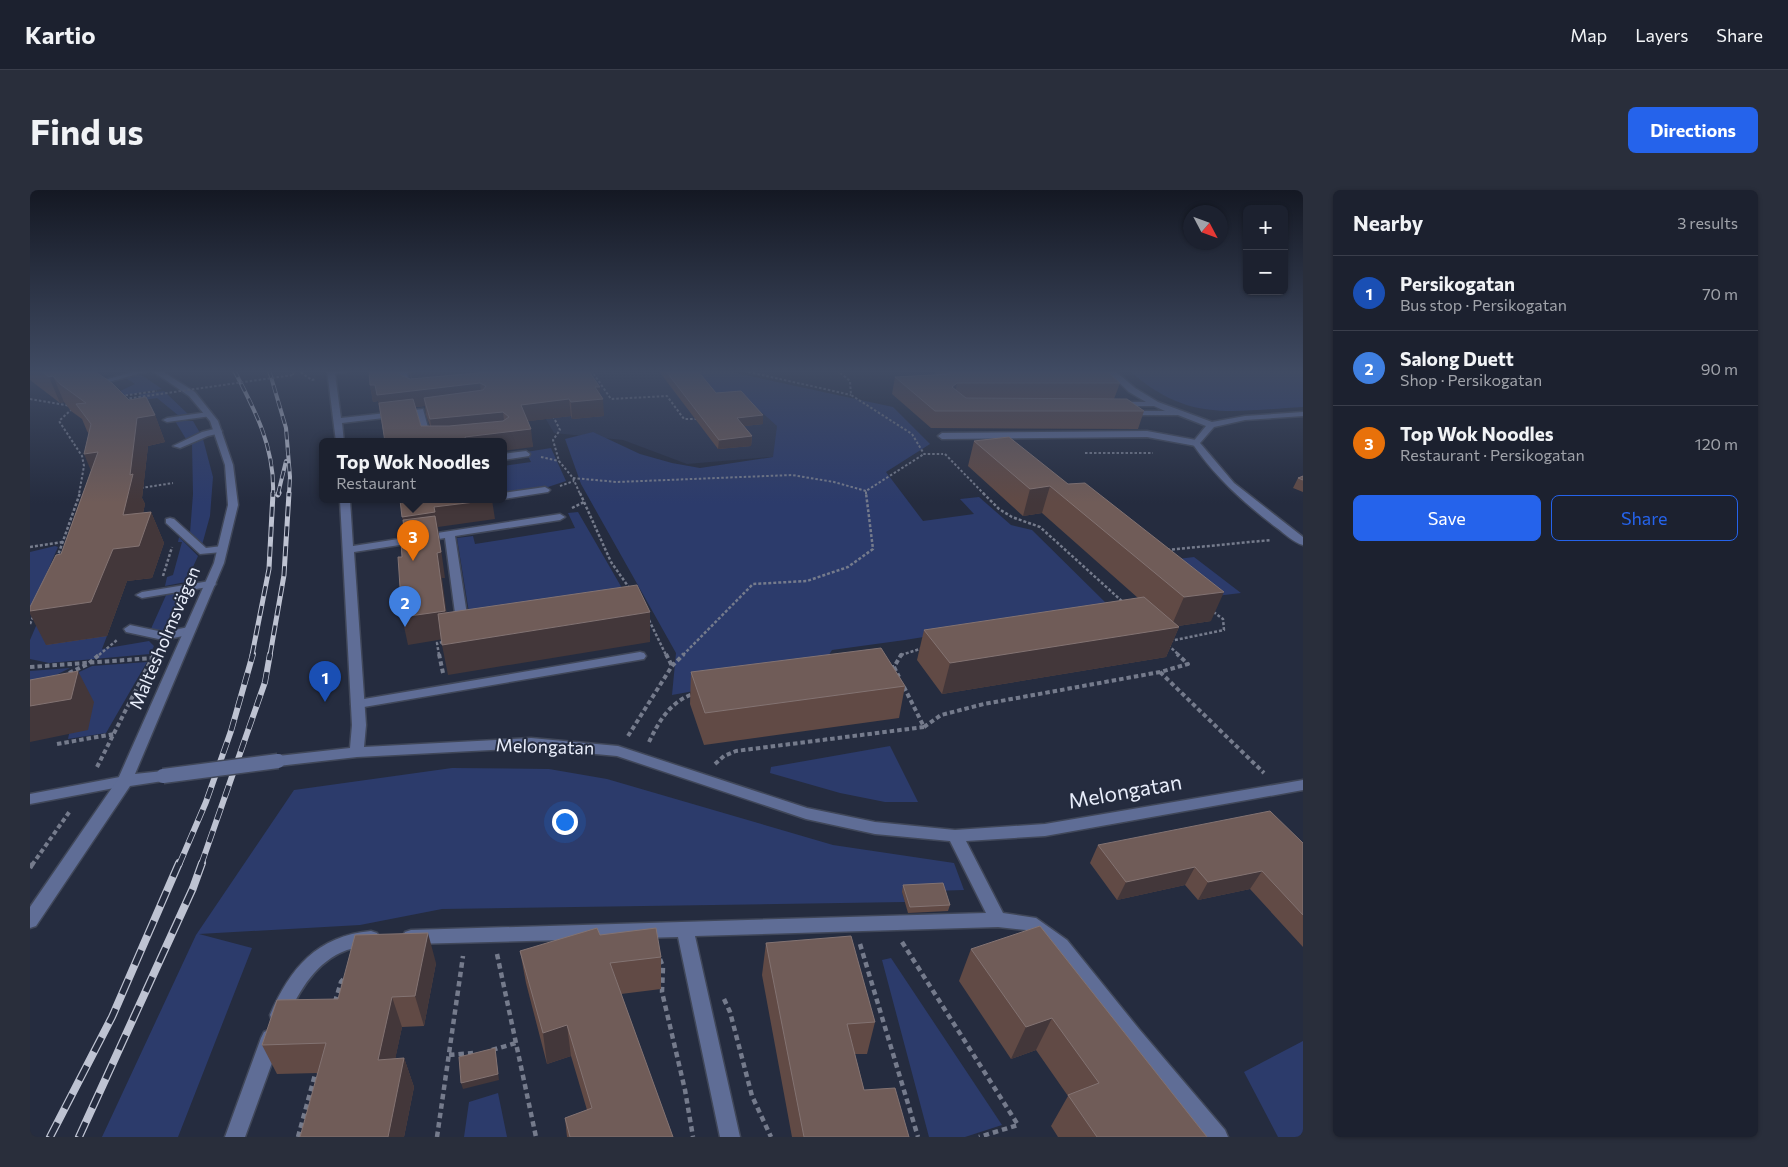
<!DOCTYPE html>
<html lang="en">
<head>
<meta charset="utf-8">
<style>
	body { margin:0; font-family:Commissioner,sans-serif; background:#292e3b; color:#f1f3f6 }
	.controls { position:absolute; right:15px; top:15px; display:grid; overflow:hidden; border-radius:8px; box-shadow:0 1px 4px #0004 }
	.controls button { width:45px; height:45px; display:grid; place-items:center; padding:0; border:0; border-bottom:1px solid #3a3e4b; background:#1c212f; color:#f1f3f6; font:25px sans-serif }
	.compass { position:absolute; left:1153px; top:15px; width:45px; height:45px; border-radius:50%; background:#1c212f; box-shadow:0 1px 4px #0004; rotate:131deg }
	.you { position:absolute; left:534px; top:631px; width:18px; height:18px; margin:-12px; border:4px solid #fff; border-radius:50%; background:#1a73e8; box-shadow:0 0 0 8px #1a73e833 }
	.badge { display:grid; place-items:center; width:32px; height:32px; border-radius:50%; background:#2563eb; color:#fff; font-size:16px; font-weight:700 }
	.pin { position:absolute; translate:-50% -41px; filter:drop-shadow(0 1px 2px #0008) }
	.pin::after { content:''; position:absolute; top:26px; width:18px; height:15px; background:inherit; clip-path:polygon(0 0,100% 0,50% 100%) }
	.popup { position:absolute; left:289px; top:248px; width:188px; height:65px; box-sizing:border-box; display:grid; place-content:center; border-radius:8px; background:#1c212f; filter:drop-shadow(0 1px 4px #0005); font-size:16px; white-space:nowrap; color:#a0a3aa }
	.popup b { font-size:19px; color:#f1f3f6 }
	.popup::after { content:''; position:absolute; left:50%; top:100%; margin-left:-10px; border:10px solid transparent; border-top-color:#1c212f }
	.list { margin:0; padding:0; list-style:none }
	h2 { display:flex; justify-content:space-between; align-items:center; height:65px; margin:0; padding:0 20px; font-size:21px }
	h2 small { font-size:16px; font-weight:400; color:#a0a3aa }
	.list li { display:grid; grid-template-columns:32px 1fr auto; gap:15px; align-items:center; box-sizing:border-box; height:75px; padding:0 20px; border-top:1px solid #3a3e4b }
	.list b { display:block; font-size:19px; white-space:nowrap }
	.list p { margin:0; font-size:16px; white-space:nowrap; color:#a0a3aa }
	.list em { font-size:16px; font-style:normal; color:#a0a3aa }
	.actions { display:flex; gap:10px; padding:15px 20px }
	.actions a { flex:1; padding:11px 0; border:1px solid #2563eb; border-radius:8px; text-align:center; font-size:18px; color:#2563eb }
	.actions .main { background:#2563eb; color:#fff }
	.map { position:relative; flex:none; width:1273px; height:947px; overflow:hidden; border-radius:8px }
	header { display:flex; align-items:center; gap:30px; box-sizing:border-box; height:70px; padding:0 25px; background:#1c212f; border-bottom:1px solid #3a3e4b }
	header strong { font-size:24px }
	nav { display:flex; gap:28px; margin-inline-start:auto; font-size:18px }
	.intro { display:flex; align-items:center; justify-content:space-between; box-sizing:border-box; height:120px; padding:0 30px }
	h1 { margin:0; font-size:35px }
	.button { padding:12px 22px; border-radius:8px; background:#2563eb; color:#fff; font-size:18px; font-weight:700 }
	main { display:flex; gap:30px; padding:0 30px }
	aside { flex:1; background:#1c212f; border-radius:8px; box-shadow:0 1px 4px #0004 }
	.map>svg:first-child { display:block }
	.built { fill:#2b344e }
	.green { fill:#2c3b6b }
	.lines { fill:none; stroke-linecap:round; stroke-linejoin:round }
	.service-casing { stroke:#404759; stroke-width:3 }
	.minor-casing { stroke:#404759; stroke-width:3 }
	.path-far3 { stroke:#757b8c; stroke-width:2; stroke-dasharray:2.5 2; stroke-linecap:butt }
	.path-far2 { stroke:#757b8c; stroke-width:2.5; stroke-dasharray:3 2; stroke-linecap:butt }
	.path-far1 { stroke:#757b8c; stroke-width:4; stroke-dasharray:4.5 3; stroke-linecap:butt }
	.path { stroke:#757b8c; stroke-width:4.5; stroke-dasharray:5.5 4; stroke-linecap:butt }
	.service { fill:#5f6d96; fill-rule:evenodd }
	.minor { fill:#5f6d96; fill-rule:evenodd }
	.rail-far3-casing { stroke:#bec3d2; stroke-width:4 }
	.rail-far2-casing { stroke:#bec3d2; stroke-width:5 }
	.rail-far1-casing { stroke:#bec3d2; stroke-width:6 }
	.rail-casing { stroke:#bec3d2; stroke-width:8 }
	.rail-far3 { stroke:#252c3f; stroke-width:2.5; stroke-dasharray:8; stroke-linecap:butt }
	.rail-far2 { stroke:#252c3f; stroke-width:3; stroke-dasharray:10; stroke-linecap:butt }
	.rail-far1 { stroke:#252c3f; stroke-width:4.5; stroke-dasharray:12; stroke-linecap:butt }
	.rail { stroke:#252c3f; stroke-width:5.5; stroke-dasharray:16; stroke-linecap:butt }
	.minor-bridge-casing { stroke:#404759; stroke-width:17; stroke-linecap:butt }
	.path-bridge { stroke:#757b8c; stroke-width:2; stroke-dasharray:2.5 2; stroke-linecap:butt }
	.minor-bridge { stroke:#5f6d96; stroke-width:14 }
	.wall { fill:#614a45; fill-rule:evenodd }
	.shaded-wall { fill:#43373a }
	.building { fill:#705c58; stroke:#837372 }
	.labels { text-anchor:middle; stroke-width:4; stroke-linejoin:round; paint-order:stroke }
	.street-label { font-size:18px; fill:#e9eefb; stroke:#252c3f }
	.near-street-label { font-size:21px; fill:#e9eefb; stroke:#252c3f }
</style>
</head>
<body>
<header>
<strong>Kartio</strong>
<nav><a>Map</a><a>Layers</a><a>Share</a></nav>
</header>
<div class="intro"><h1>Find us</h1><a class="button">Directions</a></div>
<main>
<div class="map">
<svg width="1273" height="947" viewBox="0 0 1273 947">
	<rect width="100%" height="100%" fill="#252c3f"/>
	<path class="built" d="M487 180H665L742 206 814 261 657 274 593 250 524 243Z"/>
	<path class="green" d="M661 180H692L863 217 900 254 856 282 893 331 944 324 930 309 949 307 981 335 1002 340 1080 417 875 450 802 460 791 478 642 505 646 463 551 294 535 249 563 242 610 264 642 273 670 278 743 267 747 236 710 203H683Z
		M1099 180H1273V217C1201 221 1157 233 1099 180Z
		M110 184 132 199 73 209 105 194 96 188Z
		M134 201 160 226H149L127 208 107 211 110 204Z
		M145 231H163L170 243 156 249Z
		M173 249 183 287 180 326 172 355 160 343 163 304 162 254Z
		M521 258 536 291 512 299 473 304V276L501 272 496 262Z
		M548 322 600 412 440 429 427 348 443 346 445 354 545 338 538 323Z
		M149 347 168 366 156 392 135 396 137 387 143 385 152 352H148Z
		M25 356 28 357 0 421V362Z
		M1164 367 1211 403 1186 406 1140 370Z
		M30 380 77 446 72 459 119 451 124 456 120 464 19 473 0 469V450Z
		M153 401 133 440 120 441 137 403Z
		M117 472 76 543 38 549 39 544 0 505 62 476Z
		M40 478 0 498V481Z
		M860 556 888 612H855L810 603 740 583 741 577Z
		M422 578 519 579 577 589 803 655 924 673 934 700 872 702 875 712 412 719 330 735 169 744 222 758 148 947H72L166 745 264 600Z
		M861 768 972 935 935 947H899L852 770Z
		M1273 851V947H1248L1214 882Z
		M468 903 477 947H434L439 912Z"/>
	<g class="lines">
		<g class="service-casing">
			<path id="service" d="M110 180H122L75 193 71 191Z
				M372 180H382L377 183 382 203 375 201 369 182Z
				M178 222H181V226L137 232 133 230 137 228Z
				M188 238 192 241 191 243 178 246 150 258 143 256 172 242Z
				M1117 241 1166 250 1170 253 1166 256 1117 247 912 249 908 246 912 243Z
				M140 328 144 329 176 358 192 356 197 359 192 362 170 364 136 333V329Z
				M180 391 184 392 186 394 184 396 112 408 106 405 112 402Z
				M100 435 133 442 159 437 165 441 163 444 133 450 96 442 94 439Z
				M610 462 614 463 616 466 614 469 328 518 321 514 328 510Z
				M95 586 100 587 102 591 100 595 0 614V604Z"/>
		</g>
		<g class="minor-casing">
			<path id="minor" d="M121 180H130L165 202 188 231 203 275 208 315 194 373 105 584 133 581 138 582 140 586 138 590 133 591 100 596 6 736 0 738V717L88 589 184 373 198 315 195 275 180 231 159 206Z
				M297 180H324L305 184 311 228 393 219 402 252H394L387 224 312 233 314 252H306Z
				M1076 180H1084L1105 198 1128 212 1182 232 1215 226 1273 222V226L1215 230 1184 237 1170 253 1204 293 1273 347V355C1264 353 1255 344 1247 338 1214 313 1185 287 1162 253L1176 236 1148 225H1094L1093 223 1097 221H1135L1124 216H1086L1085 214 1089 212H1116L1099 202Z
				M496 261 500 264 499 266 473 270V264Z
				M515 297 520 300 518 302 473 309V303Z
				M310 310H320L323 356 530 324 535 327 530 330 425 346 439 438 433 442 427 438 415 348 324 362 336 535 334 557 501 548 588 556 777 618 845 632 925 640 1015 634 1273 590V600L1015 646 936 651 973 723 1006 728 1037 750 1109 839 1195 940 1198 947H1174L1095 851 1025 760 996 740 968 737 665 746 710 947H690L648 747 381 754 375 752 372 747 375 742 381 740 956 723 920 651 845 644 776 629 587 566 501 558 327 567 248 576 243 575 241 571 243 567 248 566 320 558 322 535Z
				M341 741 347 743 350 748 347 753C337 757 327 757 317 760 286 771 268 802 256 831L249 834 242 831 240 825C260 778 287 746 341 741Z
				M241 839 248 842 251 848 215 947H195L231 848 234 842Z"/>
		</g>
		<path class="path-far3" d="M267 180 282 190 285 189
			M561 180 581 209 637 206 654 229H669
			M710 180 821 205
			M807 180 820 191 821 205 882 244 894 264H913
			M263 185 264 180
			M91 206 127 201
			M0 209 41 216
			M42 219 29 231 52 266 54 276 49 304
			M523 226 530 240 523 250 529 271 543 288 550 304
			M1055 263H1123
			M915 264 954 304
			M511 267 529 271
			M543 288 587 292 762 285 804 292 836 301
			M530 296 544 291
			M111 298 143 293
			M836 304V301L894 264"/>
		<path class="path-far2" d="M550 303 581 372 600 399
			M953 303 969 319 982 327 1010 337 1094 413
			M542 318 554 312
			M0 357 33 352
			M1137 360 1241 350
			M27 368 50 303
			M133 386 142 357
			M142 427 148 415
			M619 430 636 465
			M0 434 3 427
			M1140 451 1194 440 1193 429 1181 420
			M1138 455 1149 465
			M69 465 87 450
			M123 465 125 462
			M409 465 407 453 414 452
			M653 465 723 394 777 391 818 377 843 359 836 303
			M871 465 893 458"/>
		<path class="path-far1" d="M409 464 413 483
			M636 464 642 476
			M0 477 123 468
			M860 477H864L871 465 875 464
			M864 477 869 487
			M1130 482 1234 583
			M39 483 58 474 70 464
			M894 537 911 525 954 514 1130 482 1158 474 1147 464
			M598 546 642 476 654 464
			M619 552C629 531 640 512 663 504
			M27 554 84 544
			M685 574 694 566 706 561 894 537 873 495
			M67 577 124 464
			M2 675 40 621"/>
		<path class="path" d="M0 678 3 673
			M872 752 988 935 949 947
			M830 754 888 947
			M467 764 506 947
			M630 769 633 777 632 802 655 900 663 947
			M694 809 700 822 722 906 741 947
			M305 812 311 792 316 786
			M462 860 486 853
			M419 865 443 863
			M268 947 286 881
			M407 947 433 766"/>
		<use href="#service" class="service"/>
		<use href="#minor" class="minor"/>
		<g class="rail-far3-casing">
			<path id="rail-far3" d="M204 180C225 220 245 258 243 304
				M239 180 256 238 260 287 259 304
				M248 304 256 271"/>
		</g>
		<g class="rail-far2-casing">
			<path id="rail-far2" d="M248 305 249 303
				M222 465 239 379 243 303
				M240 465 254 385 259 303"/>
		</g>
		<g class="rail-far1-casing">
			<path id="rail-far1" d="M149 675 176 612 201 541 223 464
				M171 675 235 492 240 464"/>
		</g>
		<g class="rail-casing">
			<path id="rail" d="M20 947 82 827 149 673
				M49 947 163 698 172 673"/>
		</g>
		<use href="#rail-far3" class="rail-far3"/>
		<use href="#rail-far2" class="rail-far2"/>
		<use href="#rail-far1" class="rail-far1"/>
		<use href="#rail" class="rail"/>
		<g class="minor-bridge-casing">
			<path id="minor-bridge" d="M133 586 248 571"/>
		</g>
		<path class="path-bridge" d="M95 209 263 185"/>
		<use href="#minor-bridge" class="minor-bridge"/>
	</g>
	<path class="wall" d="M0 180H63L99 210 125 225 135 252 118 256 112 308 115 314 113 323 121 322 134 353 122 388 97 391 77 446 16 455 31 364 61 281 59 244 57 241 52 229 41 221 34 212 30 213 0 190Z
		M368 180 369 184 380 189H381L378 180H558L570 204 574 226 542 229 541 226 498 231 503 257 355 252 348 211 343 212 340 195ZM395 216 396 225 400 236H391L385 217Z
		M631 180H667L686 203 733 234 714 236 722 246 721 256 688 259 631 184Z
		M903 180H1075L1090 193 1084 209 1114 221 1108 239 901 238 862 204 865 187 907 185Z
		M979 247 1181 431 1148 436 1149 437 1136 467 912 504 887 470 894 440 1108 408 1012 323 993 326 938 276 944 251Z
		M1273 286V302L1263 298 1268 288Z
		M661 482 875 496 869 528 674 555 660 514Z
		M1273 653V757L1220 699 1168 710 1155 695 1087 710 1060 673 1068 655Z
		M873 695 920 715 918 721 878 723 872 702Z
		M736 753 845 832 837 864H825L834 900 879 947H762L732 785Z
		M941 759 1177 947H1028L1021 936 1038 906 1006 860 981 869 929 791Z
		M490 761 631 767V799L591 804 643 947H537L535 928 557 920 541 866 517 874 496 793Z
		M406 773 394 836 372 837 365 869 374 868 384 897 374 947H270L288 883 247 884 232 855 308 809Z"/>
	<path class="shaded-wall" d="M401 180H460L461 190 384 198 381 182Z
		M23 186 34 212 30 213 19 187Z
		M450 193 452 209 394 208 395 216 350 221 348 211 343 212 340 195Z
		M927 193 924 210 922 197Z
		M565 197H570V209H573L574 226 542 229 541 212Z
		M539 209 541 226 492 232 491 215Z
		M473 222 475 239 403 247 400 229Z
		M125 225 135 252 118 256 112 308 115 314 106 356 121 322 134 353 122 388 97 391 77 446 16 455 0 424V421L93 325 107 228Z
		M733 225V234L706 237 707 228Z
		M501 239 503 257 473 261V252H436L435 247Z
		M722 246 721 256 688 259 689 250Z
		M68 262 66 293 54 264Z
		M1020 296 1012 323 993 326 1000 299Z
		M462 310 465 329 408 337 415 388H412L420 448 378 455 372 427 376 346 372 327 404 317Z
		M1194 402 1181 431 1141 437 1154 407Z
		M620 422V452L418 485 412 455Z
		M1149 437 1136 467 912 504 920 473Z
		M48 481 64 512 58 540 0 552V516Z
		M1165 677 1155 695 1087 710 1096 692Z
		M1232 681 1220 699 1168 710 1178 692Z
		M398 743 406 773 394 836 385 806Z
		M362 807 372 837 359 898 348 870Z
		M1022 828 1006 860 981 869 996 837Z
		M537 835 541 866 517 874 513 843Z
		M465 858 469 890 433 899 431 893Z
		M374 868 384 897 374 947H358Z"/>
	<path class="building" d="M10 180H63L82 193 99 210 116 207 125 225 107 228 100 285 103 284 93 325 121 322 109 356 83 359 61 412 0 421V417L26 365 31 364 68 262 54 264 61 234 46 214 56 213 30 194 23 186 19 187Z
		M339 180H368V184L380 189 459 182 461 180H558L570 197H565L573 209 541 212 539 209 491 215 501 239 435 247 437 252H355L349 213 383 209 391 236H419L473 231 479 227 473 222 400 229 394 208 453 200 456 196 450 193 347 205 345 195H340Z
		M381 180H401L381 182Z
		M635 180H667L686 203 711 201 733 225 707 228 722 246 689 250Z
		M917 180H1075L1090 193H927L922 197 936 208 1097 209 1114 221H905L865 187 920 184Z
		M979 247 1038 294 1055 293 1194 402 1154 407 1020 296 1000 299 944 251Z
		M1273 286V290L1268 288Z
		M370 310H461L404 317 405 322 372 327Z
		M405 326 411 362 407 363 415 421 372 427 368 367H372L370 339H374L373 330Z
		M607 395 620 422 412 455 408 424Z
		M1114 407 1149 437 920 473 894 440Z
		M851 458 875 496 675 523 661 482Z
		M48 481 41 509 0 516V490Z
		M1240 621 1273 653V725L1232 681 1178 692 1165 677 1096 692 1068 655Z
		M913 693 920 715 880 717 873 695Z
		M1010 736 1177 947H1067L1038 905 1069 893 1022 828 996 837 941 759Z
		M567 738 570 745 626 738 631 767 580 773 643 947H540L535 928 562 918 537 835 513 843 490 761Z
		M398 743 385 806 362 807 348 870 374 868 358 947H270L296 853 232 855 247 810 308 809 325 745Z
		M821 746 845 832 817 834 834 900 865 898 879 947H774L736 753Z
		M465 858 468 884 431 893 429 867Z"/>
	<linearGradient id="sky" x2="0" y2="1"><stop stop-color="#141823"/><stop offset="0.58" stop-color="#404b63"/><stop offset="1" stop-color="#404b63" stop-opacity="0"/></linearGradient>
	<rect width="1273" height="313" fill="url(#sky)"/>
	<g class="labels">
		<g class="street-label">
			<text transform="translate(135 448) rotate(-67)" y="6">Maltesholmsvägen</text>
			<text transform="translate(515 557) rotate(2)" y="6">Melongatan</text>
		</g>
		<g class="near-street-label">
			<text transform="translate(1095 602) rotate(-10)" y="7">Melongatan</text>
		</g>
	</g>
</svg>
<div class="controls">
<button>+</button>
<button>−</button>
</div>
<svg class="compass" viewBox="-18 -18 36 36"><path d="M0-13l5 13h-10z" fill="#e53935"/><path d="M0 13l5-13h-10z" fill="#a0a3aa"/></svg>
<div class="you"></div>
<div class="pin badge" style="left:295px;top:512px;background:#1a4fb4">1</div>
<div class="pin badge" style="left:375px;top:437px;background:#3f7fe0">2</div>
<div class="pin badge" style="left:383px;top:371px;background:#e8710a">3</div>
<div class="popup"><b>Top Wok Noodles</b>Restaurant</div>
</div>
<aside>
<h2>Nearby<small>3 results</small></h2>
<ul class="list">
<li><span class="badge" style="background:#1a4fb4">1</span><div><b>Persikogatan</b><p>Bus stop · Persikogatan</p></div><em>70 m</em></li>
<li><span class="badge" style="background:#3f7fe0">2</span><div><b>Salong Duett</b><p>Shop · Persikogatan</p></div><em>90 m</em></li>
<li><span class="badge" style="background:#e8710a">3</span><div><b>Top Wok Noodles</b><p>Restaurant · Persikogatan</p></div><em>120 m</em></li>
</ul>
<div class="actions"><a class="main">Save</a><a>Share</a></div>
</aside>
</main>
</body>
</html>
